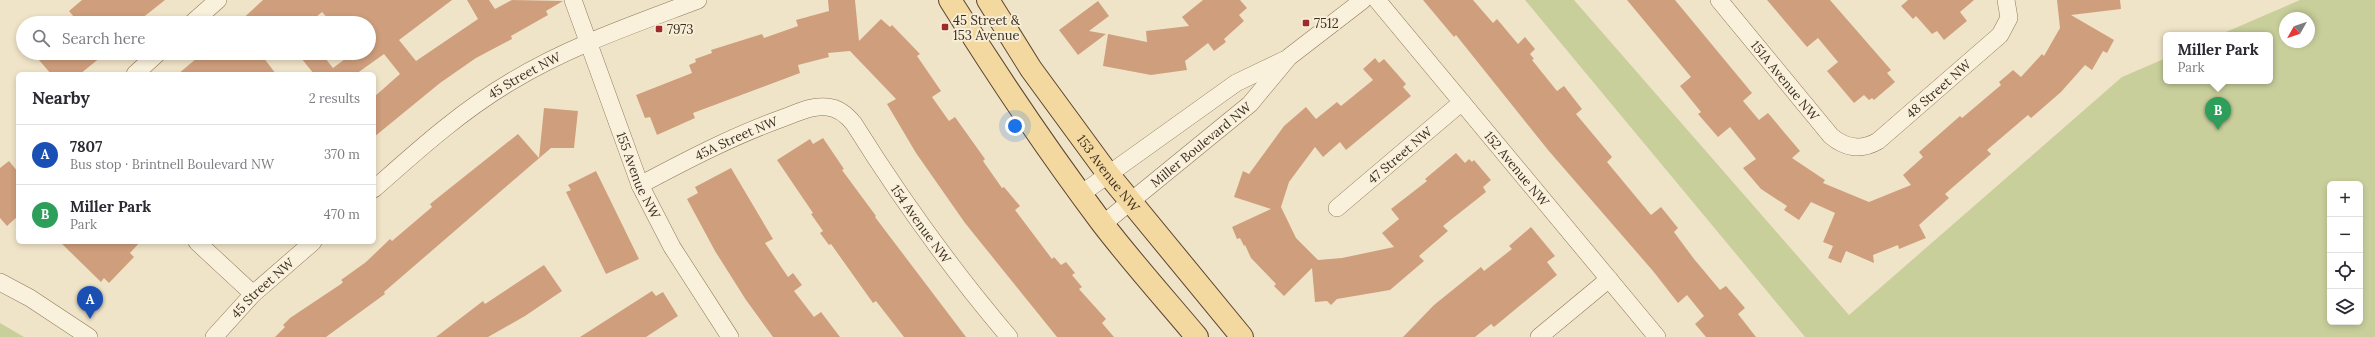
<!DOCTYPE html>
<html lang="en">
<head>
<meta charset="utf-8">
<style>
	body { margin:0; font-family:Lora,serif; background:#f2f2f3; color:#2b2b33 }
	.controls { position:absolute; right:12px; bottom:12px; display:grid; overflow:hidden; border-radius:6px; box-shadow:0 2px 6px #0003 }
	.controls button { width:36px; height:36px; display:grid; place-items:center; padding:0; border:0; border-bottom:1px solid #e1e1e2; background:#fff; color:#2b2b33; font:20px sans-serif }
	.compass { position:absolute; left:2279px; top:12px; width:36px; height:36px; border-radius:50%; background:#fff; box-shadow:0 2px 6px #0003; rotate:230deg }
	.you { position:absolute; left:1015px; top:126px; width:14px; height:14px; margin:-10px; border:3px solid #fff; border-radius:50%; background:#1a73e8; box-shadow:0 0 0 6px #1a73e833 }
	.badge { display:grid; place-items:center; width:26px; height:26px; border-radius:50%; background:#0f766e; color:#fff; font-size:13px; font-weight:700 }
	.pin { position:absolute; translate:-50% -33px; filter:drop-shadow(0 1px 2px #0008) }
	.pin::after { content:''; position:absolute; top:21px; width:14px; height:12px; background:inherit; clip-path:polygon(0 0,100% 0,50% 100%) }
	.popup { position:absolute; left:2163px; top:32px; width:110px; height:52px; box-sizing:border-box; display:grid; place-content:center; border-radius:6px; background:#fff; filter:drop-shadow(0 1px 3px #0005); font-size:13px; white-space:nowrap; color:#7c7c81 }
	.popup b { font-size:15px; color:#2b2b33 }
	.popup::after { content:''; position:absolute; left:50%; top:100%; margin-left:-8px; border:8px solid transparent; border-top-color:#fff }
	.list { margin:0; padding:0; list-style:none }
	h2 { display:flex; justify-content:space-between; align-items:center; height:52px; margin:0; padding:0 16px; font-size:17px }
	h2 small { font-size:13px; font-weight:400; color:#7c7c81 }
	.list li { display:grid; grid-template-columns:26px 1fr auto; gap:12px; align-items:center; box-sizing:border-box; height:60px; padding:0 16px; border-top:1px solid #e1e1e2 }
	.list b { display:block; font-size:15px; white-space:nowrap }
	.list p { margin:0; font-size:13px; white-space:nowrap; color:#7c7c81 }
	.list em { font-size:13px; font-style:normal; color:#7c7c81 }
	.icon { flex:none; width:22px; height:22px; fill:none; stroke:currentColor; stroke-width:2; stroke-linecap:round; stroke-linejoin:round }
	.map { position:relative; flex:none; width:2375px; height:337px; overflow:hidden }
	.search { position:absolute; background:#fff; box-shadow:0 2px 6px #0003; left:16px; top:16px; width:360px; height:44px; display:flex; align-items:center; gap:10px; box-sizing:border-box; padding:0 14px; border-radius:22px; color:#7c7c81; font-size:15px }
	.panel { position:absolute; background:#fff; box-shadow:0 2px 6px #0003; left:16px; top:72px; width:360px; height:172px; border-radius:6px }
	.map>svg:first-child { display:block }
	.green { fill:#c9cf9b; fill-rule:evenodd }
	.building { fill:#cf9f7d }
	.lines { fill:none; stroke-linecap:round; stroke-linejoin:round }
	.minor-casing { stroke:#8d765c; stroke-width:18 }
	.major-casing { stroke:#5b4430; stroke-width:24 }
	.minor { stroke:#faf1dc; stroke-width:17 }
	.major { stroke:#f3d9a0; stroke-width:22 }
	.poi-dot { fill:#9e2a2b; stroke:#f7eed8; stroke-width:1.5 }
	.labels { text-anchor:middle; stroke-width:4; stroke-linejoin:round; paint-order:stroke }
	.poi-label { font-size:13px; fill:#3d2e20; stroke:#f7eed8; text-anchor:start }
	.street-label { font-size:13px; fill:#3d2e20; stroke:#f7eed8 }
</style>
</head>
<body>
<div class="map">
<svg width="2375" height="337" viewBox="0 0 2375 337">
	<rect width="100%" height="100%" fill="#f0e4c8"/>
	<path class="green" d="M1525 0H1574L1849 315 2122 77 2166 58V81H2270V35H2219L2300 0H2375V337H1805ZM2285 18H2309V42H2285ZM2330 184H2360V322H2330Z
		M0 323 24 337H0Z"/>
	<path class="building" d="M82 0H165L136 23H79L69 11Z
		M263 0H452L399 40 416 61 478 19 467 0H489L495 9 512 0 563 1 546 11 548 15 511 36 512 39 476 58 440 83 374 137V97L400 74 384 54 356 74H314L297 53H321L333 68 353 53H369V23H332L322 12 309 23H238Z
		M828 0H855L859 41 881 19 890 27 892 25 920 54 917 56 941 91 932 97 949 121 955 117 985 159 983 161 1002 188 1004 187 1020 206 1015 210 1052 259 1054 257 1061 265 1066 262 1075 273 1072 275 1082 287 1079 289 1106 319 1102 323 1114 337H1057L965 223 916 153 887 104 896 99 850 51 828 53 829 57 798 65 800 73 693 113 695 118 657 135 650 117 645 118 636 95 692 73 689 65 696 62 695 59 712 53 711 50 762 34 764 38 798 26 796 20 829 11Z
		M1203 0H1240L1247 8 1239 15 1244 21 1224 39 1226 42 1214 51 1208 43 1185 61 1187 70 1151 75 1103 66 1108 34 1147 42 1146 31 1189 26 1182 17Z
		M1423 0H1473L1493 23 1497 19 1518 44 1525 37 1535 49 1530 54 1534 59 1532 60 1557 91 1564 86 1582 109 1576 114 1612 157 1607 162 1651 215 1661 207 1678 228 1674 232 1694 259 1720 290 1726 286 1745 308 1738 314 1756 337H1706L1695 324 1704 316 1687 295 1678 303 1653 271 1548 150 1456 35 1454 37Z
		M1627 0H1675L1752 93 1743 101 1759 120 1768 113 1800 151 1792 158 1825 180 1823 183 1869 202 1911 185 1903 175 1923 157 1919 152 1960 116 1962 118 2001 85 1999 82 2013 70 2021 77 2042 54 2044 56 2060 28 2057 0H2120L2121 9 2071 15 2114 40 2107 53 2103 51 2092 70 2085 65 2061 92 2031 118 2028 115 1987 150 1991 154 1945 194 1949 198 1919 225 1926 238 1899 249 1898 245 1873 255 1874 263 1846 251 1841 263 1828 258 1833 246 1823 242 1835 213 1811 202 1799 220 1784 210 1787 206 1761 189 1743 168 1756 159 1730 127 1718 137 1698 114 1701 112 1680 86 1691 77Z
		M1767 0H1830L1891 70 1887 73 1895 82 1874 100 1872 98 1869 100 1864 95 1854 103 1827 71 1838 62 1818 38 1807 47Z
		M1908 0H1974L1960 12 1967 21 1944 40 1937 31 1932 34 1916 16 1913 19 1901 6Z
		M1098 1 1109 16 1089 31 1106 34 1078 55 1059 30Z
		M33 53H106L80 74H51Z
		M203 53H260L276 74H178Z
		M1375 58 1379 63 1384 59 1406 84 1403 87 1411 96 1346 150 1340 142 1323 157 1315 147 1289 182 1281 207 1296 238 1318 260 1342 258 1394 247 1382 233 1399 219 1391 209 1427 181 1425 179 1456 153 1465 163 1469 159 1472 162 1474 160 1491 180 1483 187 1486 192 1443 226 1448 231 1419 256 1424 261 1390 290 1337 299 1331 305 1327 301 1315 302 1312 268 1284 296 1274 286 1276 284 1251 258 1245 245 1244 246 1240 238 1237 239 1232 227 1271 209 1234 197 1243 171 1249 174 1284 126 1306 107 1316 119 1337 102 1341 106 1373 80 1363 69Z
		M544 108 578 111 574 148H551L384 292 385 294 326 337H275L285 327 283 325 290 318 341 284 343 282 341 280 366 262 390 239 392 241 432 207 430 204 518 134 539 158Z
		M823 138 844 169 842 170 876 216 875 217 966 337H904L876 301 873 303 831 244 829 245 820 233 823 231 811 214 813 213 777 160 810 139 813 144Z
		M9 161 18 172V216L7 226 0 218V168Z
		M731 168 773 239 765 243 788 277 793 273 802 285 794 291 814 317 821 312 840 337H773L746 300 715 251 687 199 698 193 695 187Z
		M596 171 639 259 606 274 566 192 571 190 568 185Z
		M1531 227 1555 256 1547 262 1557 275 1494 327 1491 324 1475 337H1403L1434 305 1481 267 1484 271 1512 249 1509 246Z
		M60 242H140L130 253 134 257 109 283 104 278 101 282Z
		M544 265 562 291 525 316 488 337H436L483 301 485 304Z
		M652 291 656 296 663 292 678 316 646 337H580Z"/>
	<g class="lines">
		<g class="minor-casing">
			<g id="minor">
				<path id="s1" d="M573 0 640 185 672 247 730 337"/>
				<path id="s2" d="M1377 0 1657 337"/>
				<path id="s3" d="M1719 0 1831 136C1845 148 1861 151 1878 141L2000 35 2009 18 2006 0"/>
				<path d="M192 23 218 0"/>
				<path d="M135 74 158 53"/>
				<path id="s4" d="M640 185C687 160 733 136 783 118 797 113 812 105 827 107 839 108 847 115 854 124 901 199 952 270 1009 337"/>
				<path id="s5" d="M374 189C418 150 461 111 512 81 570 46 635 24 698 0"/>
				<path d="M1081 194 1236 83 1284 60"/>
				<path id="s6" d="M1337 208 1462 102"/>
				<path id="s7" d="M1103 224 1250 104 1289 57 1363 0"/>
				<path d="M197 242 253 294"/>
				<path d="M0 282 30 298 89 337"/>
				<path id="s8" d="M214 337 253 294 313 242"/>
				<path d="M1539 337 1609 279"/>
			</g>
		</g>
		<g class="major-casing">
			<g id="major">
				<path d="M950 0C998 77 1048 151 1102 223 1132 262 1165 299 1197 337"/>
				<path id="s9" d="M988 0 1031 69 1108 174 1242 337"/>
			</g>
		</g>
		<use href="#minor" class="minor"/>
		<use href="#major" class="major"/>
	</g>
	<g class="poi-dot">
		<rect x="1302" y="19" width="8" height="8" rx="2"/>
		<rect x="941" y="23" width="8" height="8" rx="2"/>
		<rect x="655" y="25" width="8" height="8" rx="2"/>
	</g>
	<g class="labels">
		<g class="poi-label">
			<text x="953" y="25">45 Street &amp;<tspan x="953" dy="15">153 Avenue</tspan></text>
			<text x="1314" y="28">7512</text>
			<text x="667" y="34">7973</text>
		</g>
		<g class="street-label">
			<text dy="5" stroke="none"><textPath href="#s5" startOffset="189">45 Street NW</textPath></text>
			<text dy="5" stroke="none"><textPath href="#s3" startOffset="104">151A Avenue NW</textPath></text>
			<text dy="5" stroke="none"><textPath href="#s3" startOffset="307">48 Street NW</textPath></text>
			<text dy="5" stroke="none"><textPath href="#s4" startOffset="107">45A Street NW</textPath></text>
			<text dy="5" stroke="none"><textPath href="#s7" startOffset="126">Miller Boulevard NW</textPath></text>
			<text dy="5" stroke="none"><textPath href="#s6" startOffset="82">47 Street NW</textPath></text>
			<text dy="5" stroke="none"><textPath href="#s2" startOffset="219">152 Avenue NW</textPath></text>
			<text dy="5" stroke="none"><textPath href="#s9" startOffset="211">153 Avenue NW</textPath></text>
			<text dy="5" stroke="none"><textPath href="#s1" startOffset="187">155 Avenue NW</textPath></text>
			<text dy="5" stroke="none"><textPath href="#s4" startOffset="357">154 Avenue NW</textPath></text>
			<text dy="5" stroke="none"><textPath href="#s8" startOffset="69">45 Street NW</textPath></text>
		</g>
	</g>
</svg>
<div class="controls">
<button>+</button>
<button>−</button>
<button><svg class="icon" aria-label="locate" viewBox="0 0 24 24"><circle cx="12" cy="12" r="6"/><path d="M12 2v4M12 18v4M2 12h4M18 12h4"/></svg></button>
<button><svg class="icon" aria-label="layers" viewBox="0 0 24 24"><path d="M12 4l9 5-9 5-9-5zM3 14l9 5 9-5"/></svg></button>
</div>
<svg class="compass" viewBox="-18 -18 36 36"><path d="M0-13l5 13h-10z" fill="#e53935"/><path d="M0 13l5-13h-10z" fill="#7c7c81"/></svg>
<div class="you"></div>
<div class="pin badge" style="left:90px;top:319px;background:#1a4fb4">A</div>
<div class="pin badge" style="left:2218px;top:130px;background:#2e9e5b">B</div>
<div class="popup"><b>Miller Park</b>Park</div>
<div class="search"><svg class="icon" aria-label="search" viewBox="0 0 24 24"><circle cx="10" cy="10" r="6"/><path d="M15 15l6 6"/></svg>Search here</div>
<section class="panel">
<h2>Nearby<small>2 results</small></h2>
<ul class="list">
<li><span class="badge" style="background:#1a4fb4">A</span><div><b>7807</b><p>Bus stop · Brintnell Boulevard NW</p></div><em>370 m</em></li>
<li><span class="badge" style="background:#2e9e5b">B</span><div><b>Miller Park</b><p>Park</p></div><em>470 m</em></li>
</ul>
</section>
</div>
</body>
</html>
